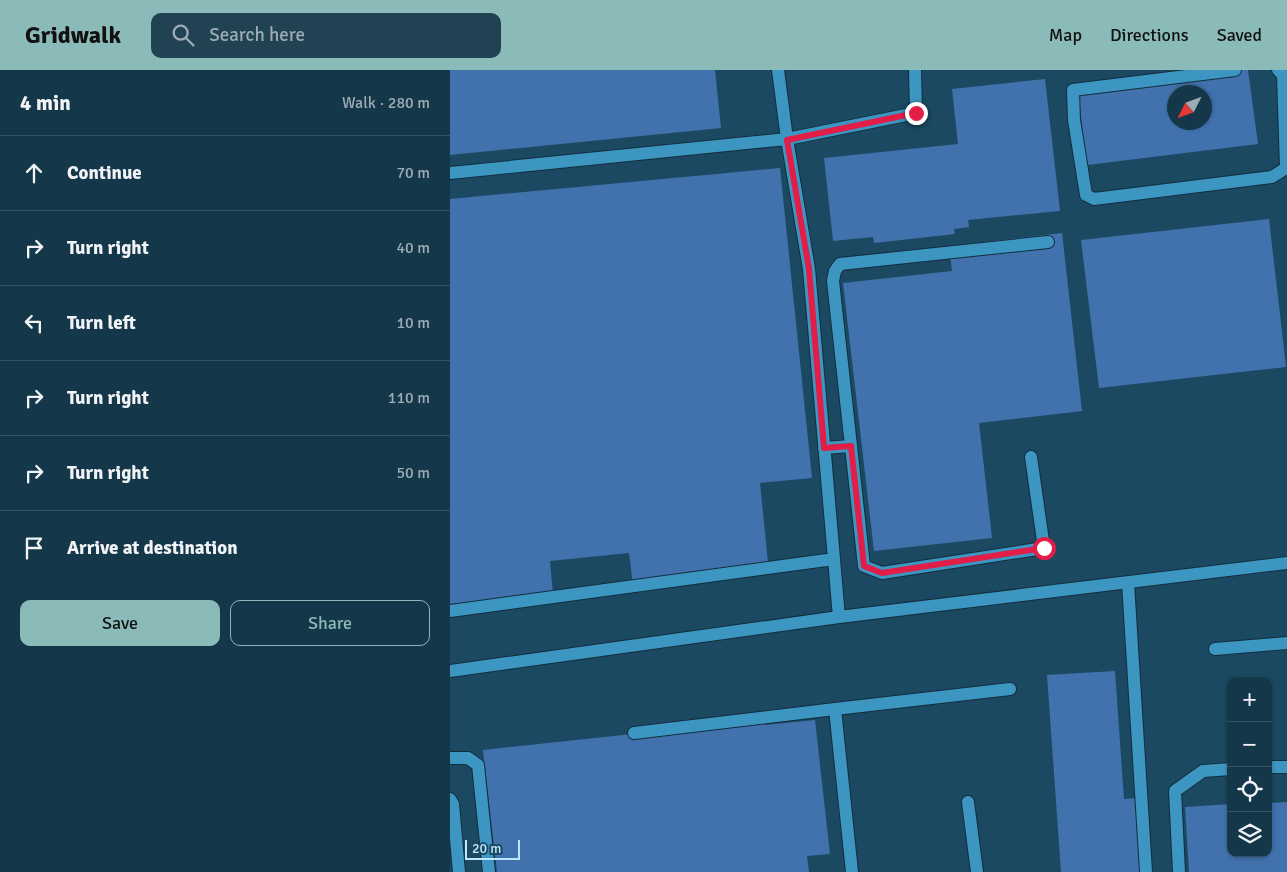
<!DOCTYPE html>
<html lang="en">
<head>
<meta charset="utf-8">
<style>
	body { margin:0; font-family:Signika,sans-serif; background:#214253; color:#f1f3f6 }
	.controls { position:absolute; right:15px; bottom:15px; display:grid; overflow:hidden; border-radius:10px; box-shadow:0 1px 4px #0004 }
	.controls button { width:45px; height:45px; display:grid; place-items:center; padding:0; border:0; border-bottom:1px solid #335161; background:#143749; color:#f1f3f6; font:25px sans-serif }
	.compass { position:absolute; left:717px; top:15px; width:45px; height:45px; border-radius:50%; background:#143749; box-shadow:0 1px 4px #0004; rotate:228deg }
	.scale { position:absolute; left:15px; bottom:12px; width:55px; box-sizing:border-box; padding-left:5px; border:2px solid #bee6fe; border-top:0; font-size:14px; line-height:18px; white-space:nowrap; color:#bee6fe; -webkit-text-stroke:4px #1b4961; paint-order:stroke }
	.stop { position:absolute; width:15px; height:15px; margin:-11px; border:4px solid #e11d48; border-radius:50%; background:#fff }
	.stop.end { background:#e11d48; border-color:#fff; box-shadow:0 1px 5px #0008 }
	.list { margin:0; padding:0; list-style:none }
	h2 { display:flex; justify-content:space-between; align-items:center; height:65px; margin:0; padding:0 20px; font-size:21px }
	h2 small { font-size:16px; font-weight:400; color:#9dacb4 }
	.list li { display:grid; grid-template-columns:32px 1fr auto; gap:15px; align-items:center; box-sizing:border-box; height:75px; padding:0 20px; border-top:1px solid #335161 }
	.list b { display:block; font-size:19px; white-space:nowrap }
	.list em { font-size:16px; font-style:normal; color:#9dacb4 }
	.actions { display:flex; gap:10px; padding:15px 20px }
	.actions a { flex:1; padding:11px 0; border:1px solid #8bbbb9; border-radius:10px; text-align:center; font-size:18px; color:#8bbbb9 }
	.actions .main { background:#8bbbb9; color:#111 }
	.icon { flex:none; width:28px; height:28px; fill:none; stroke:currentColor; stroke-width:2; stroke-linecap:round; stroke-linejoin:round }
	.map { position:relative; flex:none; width:837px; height:802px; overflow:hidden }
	header { display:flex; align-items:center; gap:30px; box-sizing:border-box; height:70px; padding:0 25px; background:#8bbbb9; color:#111 }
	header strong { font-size:24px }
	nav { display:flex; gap:28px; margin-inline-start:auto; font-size:18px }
	.search { width:350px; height:45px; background:#214253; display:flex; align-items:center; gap:12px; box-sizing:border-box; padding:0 18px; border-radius:10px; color:#9dacb4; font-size:19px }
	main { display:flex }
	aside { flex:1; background:#143749 }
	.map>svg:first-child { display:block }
	.building { fill:#4272ad; fill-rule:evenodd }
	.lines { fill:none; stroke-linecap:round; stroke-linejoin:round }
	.minor-casing { stroke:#122e3c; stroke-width:14 }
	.minor { stroke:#3d95c2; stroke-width:12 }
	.route { stroke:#e11d48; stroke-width:6 }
</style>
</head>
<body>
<header>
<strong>Gridwalk</strong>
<div class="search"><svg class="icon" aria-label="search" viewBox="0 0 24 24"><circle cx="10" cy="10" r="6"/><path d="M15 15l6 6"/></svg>Search here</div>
<nav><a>Map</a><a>Directions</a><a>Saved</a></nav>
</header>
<main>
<aside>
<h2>4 min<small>Walk · 280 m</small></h2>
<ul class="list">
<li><svg class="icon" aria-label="ahead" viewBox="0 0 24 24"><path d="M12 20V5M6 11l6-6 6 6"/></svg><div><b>Continue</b></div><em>70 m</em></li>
<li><svg class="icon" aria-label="right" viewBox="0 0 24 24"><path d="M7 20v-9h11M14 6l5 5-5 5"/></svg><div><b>Turn right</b></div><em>40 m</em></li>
<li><svg class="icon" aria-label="left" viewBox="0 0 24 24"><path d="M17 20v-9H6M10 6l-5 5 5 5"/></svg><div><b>Turn left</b></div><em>10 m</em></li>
<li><svg class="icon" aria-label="right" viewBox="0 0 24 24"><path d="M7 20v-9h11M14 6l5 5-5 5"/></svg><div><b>Turn right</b></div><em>110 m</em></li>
<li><svg class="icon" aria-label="right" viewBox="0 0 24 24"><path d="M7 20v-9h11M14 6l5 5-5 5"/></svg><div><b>Turn right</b></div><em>50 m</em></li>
<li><svg class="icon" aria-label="arrive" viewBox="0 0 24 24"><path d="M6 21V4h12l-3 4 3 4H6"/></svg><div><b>Arrive at destination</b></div></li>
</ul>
<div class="actions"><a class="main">Save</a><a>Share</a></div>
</aside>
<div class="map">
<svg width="837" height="802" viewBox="0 0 837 802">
	<rect width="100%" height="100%" fill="#1b4961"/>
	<path class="building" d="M0 0H265L271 58 0 85Z
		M745 0H798L808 74 637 95 627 15ZM724 22H754V52H724Z
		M595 9 610 141 518 150 519 157 504 159 505 164 424 173 423 167 383 171 374 88 508 74 502 19Z
		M330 98 362 408 310 413 319 502 183 515 179 483 100 491 103 524 0 534V129Z
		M819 149 836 297 649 318 631 170Z
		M612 163 632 341 529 353 542 468 424 481 393 213 502 201 499 176Z
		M665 601 674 729 686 728 691 802H611L597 605Z
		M314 650 315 655 365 650 380 784 357 786 359 802H47L33 680Z
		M837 732V802H739L735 737 781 734V783H818V733Z"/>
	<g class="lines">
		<g class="minor-casing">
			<path id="minor" d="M328 0 337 69 466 43 465 0
				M785 0 623 20 624 50 636 125 644 129 822 107 836 98 833 5 828 0
				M0 103 337 69 359 199 389 547
				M401 376 383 211 385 201 390 194 598 172
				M374 378 401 376 414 496 432 503 594 478 581 387
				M678 513 696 802
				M0 541 384 489
				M765 579 837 573
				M0 601 389 547 837 493
				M385 639 560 619
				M184 663 385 639 402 802
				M0 688H18L28 695 39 802
				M818 697H837
				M0 729 3 734 9 802
				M518 732 527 802
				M729 802 725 721 753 701 781 699"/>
		</g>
		<use href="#minor" class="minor"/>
	</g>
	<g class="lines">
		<path class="route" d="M466 43 337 70 359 199 374 378 401 376 414 496 432 503 594 478"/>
	</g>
</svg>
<div class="controls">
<button>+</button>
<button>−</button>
<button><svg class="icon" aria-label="locate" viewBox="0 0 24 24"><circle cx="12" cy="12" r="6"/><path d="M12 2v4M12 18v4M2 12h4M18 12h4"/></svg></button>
<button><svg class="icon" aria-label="layers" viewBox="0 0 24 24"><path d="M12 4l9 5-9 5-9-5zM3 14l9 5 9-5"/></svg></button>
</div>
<svg class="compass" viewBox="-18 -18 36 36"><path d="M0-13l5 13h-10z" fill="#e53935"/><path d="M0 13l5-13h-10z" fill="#9dacb4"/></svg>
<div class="scale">20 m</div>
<div class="stop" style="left:594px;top:478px"></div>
<div class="stop end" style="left:466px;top:43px"></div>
</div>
</main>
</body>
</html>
